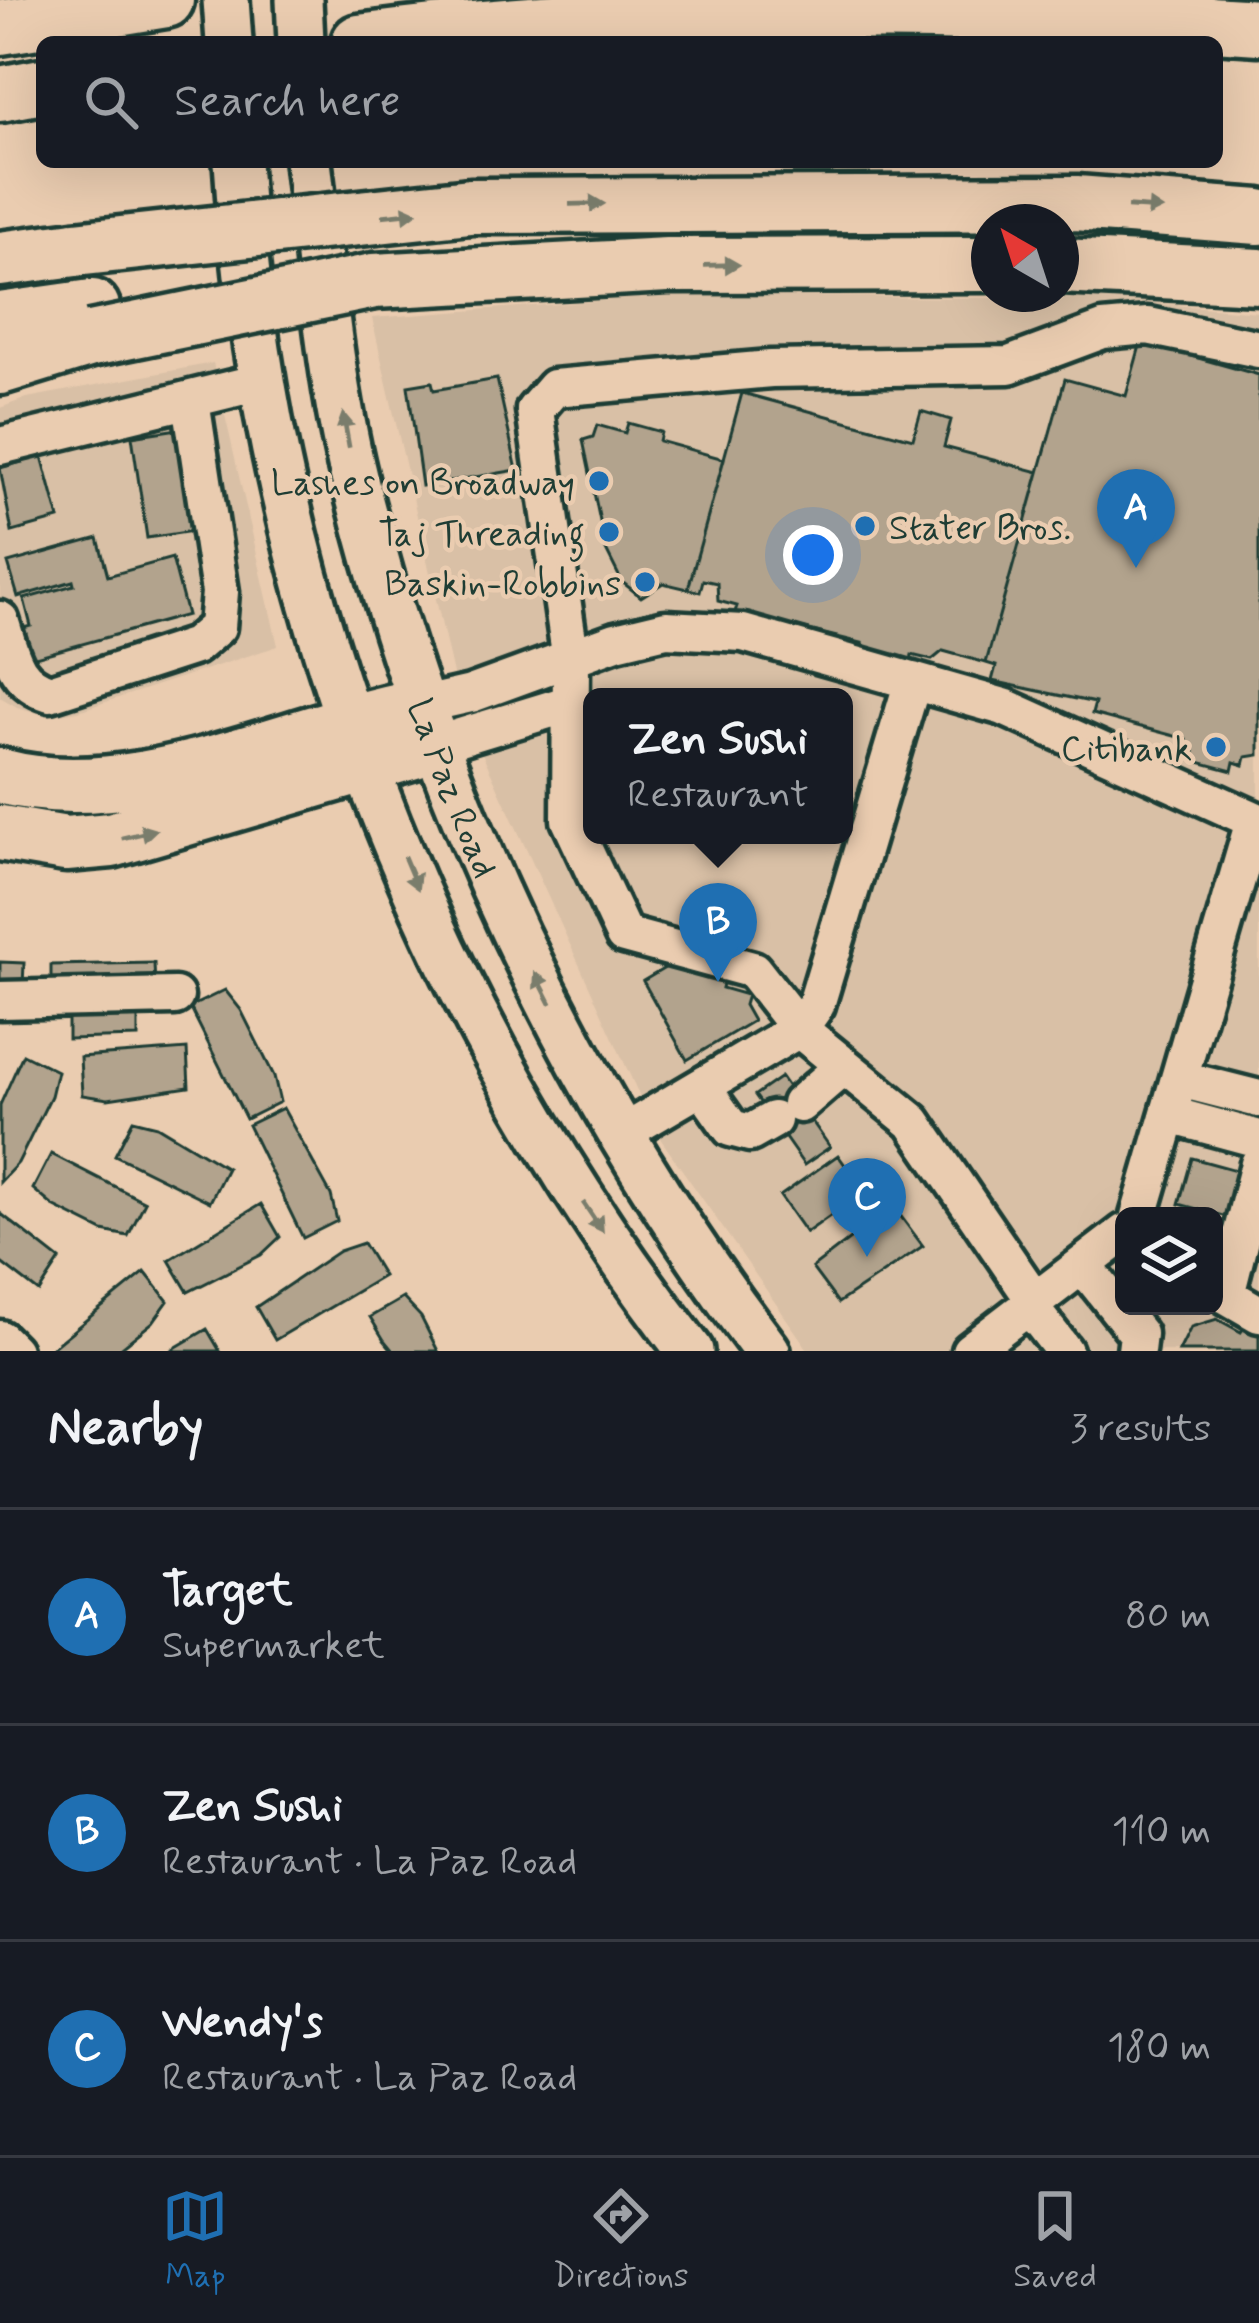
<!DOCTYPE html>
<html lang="en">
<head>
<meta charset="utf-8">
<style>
	body { margin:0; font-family:Mynerve,sans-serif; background:#242831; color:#f1f3f6 }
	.controls { position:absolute; right:36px; bottom:36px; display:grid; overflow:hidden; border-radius:18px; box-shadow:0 12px 48px #0002 }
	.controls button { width:108px; height:108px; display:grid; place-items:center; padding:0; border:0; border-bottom:3px solid #363941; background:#171b24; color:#f1f3f6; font:60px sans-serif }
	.compass { position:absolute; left:971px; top:204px; width:108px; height:108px; border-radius:50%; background:#171b24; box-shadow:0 12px 48px #0002; rotate:321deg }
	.you { position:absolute; left:813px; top:555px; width:42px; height:42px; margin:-30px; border:9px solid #fff; border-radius:50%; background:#1a73e8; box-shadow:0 0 0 18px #1a73e833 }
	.badge { display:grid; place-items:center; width:78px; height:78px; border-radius:50%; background:#1f6fb2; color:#fff; font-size:39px; font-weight:700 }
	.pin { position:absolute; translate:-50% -99px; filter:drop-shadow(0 3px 6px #0008) }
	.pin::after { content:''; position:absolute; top:63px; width:42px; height:36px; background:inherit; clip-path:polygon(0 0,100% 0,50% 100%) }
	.popup { position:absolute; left:583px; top:688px; width:270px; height:156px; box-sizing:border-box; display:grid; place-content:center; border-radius:18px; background:#171b24; filter:drop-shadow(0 3px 9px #0005); font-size:39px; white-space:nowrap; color:#9ea1a6 }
	.popup b { font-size:45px; color:#f1f3f6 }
	.popup::after { content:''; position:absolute; left:50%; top:100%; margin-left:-24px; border:24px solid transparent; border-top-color:#171b24 }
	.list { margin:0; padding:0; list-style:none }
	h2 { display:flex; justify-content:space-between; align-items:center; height:156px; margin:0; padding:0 48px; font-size:51px }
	h2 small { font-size:39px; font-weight:400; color:#9ea1a6 }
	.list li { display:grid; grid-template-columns:78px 1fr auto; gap:36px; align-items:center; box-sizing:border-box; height:216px; padding:0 48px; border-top:3px solid #363941 }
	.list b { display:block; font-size:45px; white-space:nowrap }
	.list p { margin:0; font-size:39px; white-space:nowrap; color:#9ea1a6 }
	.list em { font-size:39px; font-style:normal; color:#9ea1a6 }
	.icon { flex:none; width:66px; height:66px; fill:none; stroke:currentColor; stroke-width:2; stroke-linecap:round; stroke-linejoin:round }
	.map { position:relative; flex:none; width:1259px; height:1351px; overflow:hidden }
	.search { position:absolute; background:#171b24; box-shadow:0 12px 48px #0002; left:36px; right:36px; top:36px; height:132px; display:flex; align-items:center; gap:30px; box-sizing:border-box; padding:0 42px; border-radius:18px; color:#9ea1a6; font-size:45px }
	.sheet { height:804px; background:#171b24 }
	nav { display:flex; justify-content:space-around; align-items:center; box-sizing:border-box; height:168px; border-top:3px solid #363941; background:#171b24; font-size:33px; color:#9ea1a6 }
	nav a { display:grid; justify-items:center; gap:6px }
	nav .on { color:#1f6fb2 }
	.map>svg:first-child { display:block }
	.built { fill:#d9c0a6; fill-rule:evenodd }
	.building { fill:#b2a38d; stroke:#1f3d34; stroke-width:3 }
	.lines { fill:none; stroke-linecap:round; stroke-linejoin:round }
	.minor-casing { stroke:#1f3d34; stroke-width:45 }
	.major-casing { stroke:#1f3d34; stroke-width:54 }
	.highway-casing { stroke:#1f3d34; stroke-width:63 }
	.minor { stroke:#eaccb0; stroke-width:36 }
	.major { stroke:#eaccb0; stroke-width:45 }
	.highway { stroke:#eaccb0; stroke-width:54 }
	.highway-bridge-casing { stroke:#1f3d34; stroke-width:63; stroke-linecap:butt }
	.highway-bridge { stroke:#eaccb0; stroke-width:54 }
	.oneway { fill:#7a7d6c }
	.poi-dot { fill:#1f6fb2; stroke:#eaccb0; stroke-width:4.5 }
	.labels { text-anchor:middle; stroke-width:9; stroke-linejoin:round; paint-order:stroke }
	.poi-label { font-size:36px; fill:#1f3d34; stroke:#eaccb0; text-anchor:end }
	.street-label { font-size:36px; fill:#1f3d34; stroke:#eaccb0 }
</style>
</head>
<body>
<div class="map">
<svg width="1259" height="1351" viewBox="0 0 1259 1351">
	<rect width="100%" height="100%" fill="#eaccb0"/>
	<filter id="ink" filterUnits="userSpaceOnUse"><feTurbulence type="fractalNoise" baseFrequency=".00833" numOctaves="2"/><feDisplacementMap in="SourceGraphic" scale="24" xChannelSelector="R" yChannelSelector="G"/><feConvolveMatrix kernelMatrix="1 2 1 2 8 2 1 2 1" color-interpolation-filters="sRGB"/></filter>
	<g filter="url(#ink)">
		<path class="built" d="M676 295 1108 299 1259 312V1351H809L657 1134 460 705 372 318ZM592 697H844V835H592ZM1124 1216H1214V1306H1124Z
			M213 363 278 646 78 711 49 716 17 707 0 697V408L27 398Z"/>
		<path class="building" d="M1141 342 1259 375V755L1246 757 1244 765 1234 762 1232 771 1191 760 1194 752 1183 749 1186 739 1092 714 1095 703 992 681 996 666 986 663 1065 379 1126 396Z
			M497 379 517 470 422 486 408 386 432 382 434 390Z
			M742 393 913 439 921 411 951 420 944 447 1039 472 986 663 943 651 932 660 912 655 911 662 861 648 862 643 735 612 737 606 718 601 717 583 703 580 700 592 688 589Z
			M628 423 661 432 659 441 724 459 688 589 663 583 641 597 622 582 606 550 583 440 593 437 597 425 625 433Z
			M178 429 193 531 147 538 132 436Z
			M42 456 59 519 12 532 0 468Z
			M98 538 108 576 172 558 187 615 21 661 12 631 31 626 24 599 74 585 73 581 18 597 8 563Z
			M0 962 24 963 23 986 0 984Z
			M154 963 155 986 51 988V965Z
			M670 965 724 979 722 988 747 995 744 1005 753 1021 687 1060 643 981Z
			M225 990 241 1010 274 1076 280 1102 246 1119 190 1007Z
			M138 1014V1037L68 1039V1016Z
			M187 1049 189 1087 108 1099 82 1095 80 1057Z
			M23 1054 57 1071 51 1096 18 1163 0 1182V1105Z
			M781 1077 830 1147 804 1165 755 1095Z
			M283 1108 331 1195 337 1221 303 1238 248 1125Z
			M133 1120 157 1126 227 1168 210 1202 115 1155Z
			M51 1154 145 1202 128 1236 103 1231 53 1206 33 1189Z
			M838 1155 864 1192 806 1233 780 1196Z
			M1192 1158 1247 1173 1234 1219 1179 1204Z
			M261 1204 280 1237 261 1255 188 1292 169 1260Z
			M893 1206 923 1246 838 1303 812 1268Z
			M0 1213 60 1260 39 1292 0 1262Z
			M363 1243 383 1276 275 1340 256 1307 339 1251Z
			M145 1272 168 1301 153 1322 117 1351H48Z
			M403 1298 421 1317 438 1351H393L384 1340 370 1317Z
			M1217 1319 1241 1332 1245 1326 1259 1333V1351H1179L1191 1327Z
			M207 1329 220 1351H175L173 1349Z"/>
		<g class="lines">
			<g class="minor-casing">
				<path id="minor" d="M0 446 260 382
					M0 620C11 653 13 682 50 693L195 646 217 627 220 592 191 401
					M418 706 471 694 616 641 666 629 743 633 1004 707 1259 822
					M434 745 571 703
					M0 1000 175 996
					M1180 1079 1259 1099
					M702 1087 731 1128 750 1133 773 1120
					M800 1104 844 1066
					M1170 1115 1259 1139
					M621 1134 799 1029 816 1005 913 681
					M1139 1216 1254 821
					M1083 1265 1138 1334 1136 1351
					M1214 1288 1259 1314
					M1226 1295 1259 1164
					M1035 1301 913 1122 799 1029 753 970 624 935 570 820 571 661 535 410 554 388 771 369 1009 365 1103 330 1148 326 1259 349
					M1029 1306 1064 1351
					M0 1339 12 1351
					M970 1351 1124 1233"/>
			</g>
			<g class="major-casing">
				<g id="major">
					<path d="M226 0 229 42"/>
					<path d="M299 0 301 42"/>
					<path d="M237 162C263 591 427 1012 690 1351"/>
					<path id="s1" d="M308 162C321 267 329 374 354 477 431 792 571 1092 767 1351"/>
				</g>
			</g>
			<g class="highway-casing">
				<path id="highway" d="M0 27 166 0
					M359 42C656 2 960 8 1259 27
					M0 94 42 86
					M470 206 1076 203 1259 217
					M0 259 75 249
					M1061 266 1259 276
					M374 281 667 265 989 264
					M0 320 92 307
					M0 367 91 339
					M0 776C133 812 286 731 418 706
					M0 833 66 844 111 840 434 745"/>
			</g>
			<use href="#minor" class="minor"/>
			<use href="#major" class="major"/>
			<use href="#highway" class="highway"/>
			<g class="highway-bridge-casing">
				<path id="highway-bridge" d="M75 249 470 206
					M91 339 374 281"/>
			</g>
			<use href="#highway-bridge" class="highway-bridge"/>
		</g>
		<defs><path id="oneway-solid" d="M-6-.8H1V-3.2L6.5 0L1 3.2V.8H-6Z" transform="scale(3)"/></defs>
		<g class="oneway">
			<use href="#oneway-solid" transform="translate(587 204) rotate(-1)"/>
			<use href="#oneway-solid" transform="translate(1145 208) rotate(4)"/>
			<use href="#oneway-solid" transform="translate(400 214) rotate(-6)"/>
			<use href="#oneway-solid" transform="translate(722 265) rotate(-1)"/>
			<use href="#oneway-solid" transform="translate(346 430) rotate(-100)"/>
			<use href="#oneway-solid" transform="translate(139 834) rotate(-13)"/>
			<use href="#oneway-solid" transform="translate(411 873) rotate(67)"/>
			<use href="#oneway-solid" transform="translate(543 988) rotate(-117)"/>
			<use href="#oneway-solid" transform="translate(593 1217) rotate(56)"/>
		</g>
	</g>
	<g class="poi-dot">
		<circle cx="599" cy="481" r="12"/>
		<circle cx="865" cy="526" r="12"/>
		<circle cx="609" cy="532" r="12"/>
		<circle cx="645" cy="582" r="12"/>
		<circle cx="1216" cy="747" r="12"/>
	</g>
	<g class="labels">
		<g class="poi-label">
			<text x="575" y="494">Lashes on Broadway</text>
			<text x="889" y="539" text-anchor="start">Stater Bros.</text>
			<text x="585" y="545">Taj Threading</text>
			<text x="621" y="595">Baskin-Robbins</text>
			<text x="1192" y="760">Citibank</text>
		</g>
		<g class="street-label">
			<text dy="13" stroke="none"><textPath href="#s1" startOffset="645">La Paz Road</textPath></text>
		</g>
	</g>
</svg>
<div class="controls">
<button><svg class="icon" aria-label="layers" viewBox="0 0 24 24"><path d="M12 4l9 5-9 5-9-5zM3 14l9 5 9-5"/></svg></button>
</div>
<svg class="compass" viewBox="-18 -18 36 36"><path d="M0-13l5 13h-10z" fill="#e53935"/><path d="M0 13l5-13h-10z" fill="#9ea1a6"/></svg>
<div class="you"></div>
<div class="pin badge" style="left:1136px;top:568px">A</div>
<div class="pin badge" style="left:718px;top:982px">B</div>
<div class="popup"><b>Zen Sushi</b>Restaurant</div>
<div class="pin badge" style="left:867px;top:1257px">C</div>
<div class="search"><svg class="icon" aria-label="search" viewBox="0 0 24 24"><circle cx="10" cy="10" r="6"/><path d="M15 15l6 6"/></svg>Search here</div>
</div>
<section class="sheet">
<h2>Nearby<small>3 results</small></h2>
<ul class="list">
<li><span class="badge">A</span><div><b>Target</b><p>Supermarket</p></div><em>80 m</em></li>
<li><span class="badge">B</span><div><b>Zen Sushi</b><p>Restaurant · La Paz Road</p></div><em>110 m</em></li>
<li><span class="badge">C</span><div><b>Wendy's</b><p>Restaurant · La Paz Road</p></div><em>180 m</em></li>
</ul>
</section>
<nav>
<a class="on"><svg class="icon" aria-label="map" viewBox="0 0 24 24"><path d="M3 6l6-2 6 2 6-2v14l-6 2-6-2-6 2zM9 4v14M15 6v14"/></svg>Map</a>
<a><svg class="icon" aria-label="directions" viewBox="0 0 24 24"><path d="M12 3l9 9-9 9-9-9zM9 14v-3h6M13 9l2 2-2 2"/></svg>Directions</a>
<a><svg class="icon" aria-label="saved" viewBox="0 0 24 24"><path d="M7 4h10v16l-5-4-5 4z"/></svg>Saved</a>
</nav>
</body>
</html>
